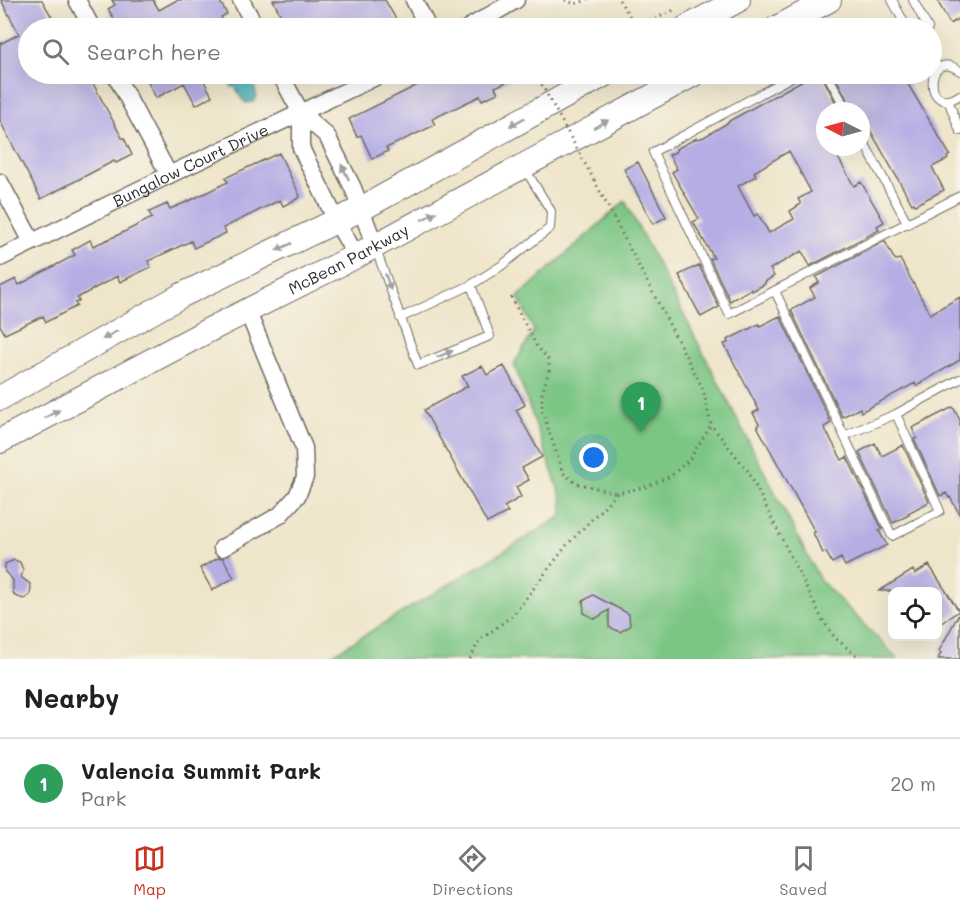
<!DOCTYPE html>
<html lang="en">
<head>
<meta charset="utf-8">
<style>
	body { margin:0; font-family:Mali,sans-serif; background:#f6f6f6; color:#202124 }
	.controls { position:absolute; right:18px; bottom:18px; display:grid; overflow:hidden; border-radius:12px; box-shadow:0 6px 24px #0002 }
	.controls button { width:54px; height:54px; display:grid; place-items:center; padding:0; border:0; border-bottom:2px solid #e0e0e0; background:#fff; color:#202124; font:30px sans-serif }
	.compass { position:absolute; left:816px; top:102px; width:54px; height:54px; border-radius:50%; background:#fff; box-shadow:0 6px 24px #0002; rotate:276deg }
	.you { position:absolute; left:594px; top:458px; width:21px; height:21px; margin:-15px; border:4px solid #fff; border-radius:50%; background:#1a73e8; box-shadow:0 0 0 9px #1a73e833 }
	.badge { display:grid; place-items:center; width:39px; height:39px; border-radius:50%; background:#c8321e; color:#fff; font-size:20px; font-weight:700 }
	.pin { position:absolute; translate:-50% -50px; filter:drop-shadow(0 2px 3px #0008) }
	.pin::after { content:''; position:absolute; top:32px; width:21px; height:18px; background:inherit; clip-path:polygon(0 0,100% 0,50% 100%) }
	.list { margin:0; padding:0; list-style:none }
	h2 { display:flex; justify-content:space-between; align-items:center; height:78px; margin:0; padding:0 24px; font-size:26px }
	h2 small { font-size:20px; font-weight:400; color:#757577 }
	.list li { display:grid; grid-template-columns:39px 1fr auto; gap:18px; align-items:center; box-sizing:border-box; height:90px; padding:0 24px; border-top:2px solid #e0e0e0 }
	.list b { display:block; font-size:22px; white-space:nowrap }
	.list p { margin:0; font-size:20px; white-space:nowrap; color:#757577 }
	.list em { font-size:20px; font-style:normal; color:#757577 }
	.icon { flex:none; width:33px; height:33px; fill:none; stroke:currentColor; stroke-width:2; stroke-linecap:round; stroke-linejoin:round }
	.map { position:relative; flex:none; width:960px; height:659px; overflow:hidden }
	.search { position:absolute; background:#fff; box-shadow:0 6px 24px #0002; left:18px; right:18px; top:18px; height:66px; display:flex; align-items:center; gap:15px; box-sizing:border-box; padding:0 21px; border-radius:33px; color:#757577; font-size:22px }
	.sheet { height:168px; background:#fff }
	nav { display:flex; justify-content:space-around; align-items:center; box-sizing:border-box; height:84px; border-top:2px solid #e0e0e0; background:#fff; font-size:16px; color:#757577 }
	nav a { display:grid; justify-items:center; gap:3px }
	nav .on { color:#c8321e }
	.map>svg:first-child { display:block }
	.green { fill:#7cc684; stroke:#547858; stroke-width:1.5 }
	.water { fill:#44b4bb; stroke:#387073; stroke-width:1.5 }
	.building { fill:#b6ade4; fill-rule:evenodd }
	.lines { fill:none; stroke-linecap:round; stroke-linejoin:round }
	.service-casing { stroke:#706c63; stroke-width:10 }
	.minor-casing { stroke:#706c63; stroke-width:19 }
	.secondary-casing { stroke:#706c63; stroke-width:26 }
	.path { stroke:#706c63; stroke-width:3; stroke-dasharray:1.5 4.5; stroke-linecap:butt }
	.service { stroke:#fff; stroke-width:8 }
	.minor { stroke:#fff; stroke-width:16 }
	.secondary { stroke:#fff; stroke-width:24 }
	.path-bridge { stroke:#706c63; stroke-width:3; stroke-dasharray:1.5 4.5; stroke-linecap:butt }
	.oneway { fill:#a0a0a0 }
	.labels { text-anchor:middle; stroke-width:4.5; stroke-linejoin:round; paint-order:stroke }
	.street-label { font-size:16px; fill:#2b2b2b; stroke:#f7f3e8 }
</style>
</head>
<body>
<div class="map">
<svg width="960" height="659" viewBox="0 0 960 659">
	<rect width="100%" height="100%" fill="#f7f3e8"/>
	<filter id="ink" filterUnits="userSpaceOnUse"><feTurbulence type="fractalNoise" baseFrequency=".0167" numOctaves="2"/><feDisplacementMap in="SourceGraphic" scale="12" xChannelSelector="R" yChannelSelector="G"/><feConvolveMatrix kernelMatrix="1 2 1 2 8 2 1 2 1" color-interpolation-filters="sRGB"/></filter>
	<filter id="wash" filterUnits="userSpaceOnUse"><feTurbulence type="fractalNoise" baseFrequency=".008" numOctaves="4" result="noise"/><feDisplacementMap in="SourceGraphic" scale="24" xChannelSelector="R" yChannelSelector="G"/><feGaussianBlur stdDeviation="1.35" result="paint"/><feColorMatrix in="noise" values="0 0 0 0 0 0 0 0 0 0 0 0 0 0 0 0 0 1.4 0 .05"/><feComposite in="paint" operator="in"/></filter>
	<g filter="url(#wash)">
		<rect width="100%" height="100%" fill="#efe5ca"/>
		<path class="green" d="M625 201 820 580 898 659H325L562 516V499L514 364 534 331 518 297Z"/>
		<path class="water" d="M225 74H255L258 76 254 85 257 97 253 102 246 103 241 98 235 86 232 87Z"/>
		<g id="blocks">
			<path class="building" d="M1 0H42L58 28H28V74H88L122 138H124L132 155 116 163 114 161 41 199 0 121V44L19 34Z
				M112 0H153L159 10 177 0H219L227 14 221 17 227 28H127L123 20 117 24 108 9 115 5Z
				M273 0H385L401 28H287Z
				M937 0H960V18L950 24Z
				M160 74H202H200L212 96 196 105 184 83 156 98 147 80Z
				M437 74H525L495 87 498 93 482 100 480 96 432 119 435 125 386 148 388 151 372 159 361 135 357 137 349 119 424 82 423 80Z
				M814 74H821L840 111H825V147H832L854 186 861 182 884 222 877 226 879 230 810 266 802 251 770 269 774 276 765 282V284L752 291 751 289 730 301 710 259 714 258 693 222 699 219 672 172 677 169 669 155 677 151 676 149 697 138 698 139 704 137 729 122V121ZM789 151 811 192 798 199 801 204 790 211 794 219 769 233 758 214 754 216 738 186 756 176 754 172Z
				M834 74H902L950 155 947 157 948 159 932 167 944 190 915 205 914 203 912 204 861 114V111H853Z
				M279 153 300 196 299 198 283 206 280 200 223 228 226 233 194 248 191 241 148 261 151 267 120 282 117 276 77 298 79 301 75 303 77 306 46 322 43 316 5 334 0 325V287L16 279 19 285 75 255 72 250 90 240 93 246 118 235 152 218 149 212 167 204 170 209 191 200 228 182 225 178Z
				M638 162 666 217 653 224 624 169Z
				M885 241 893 257 896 260 900 259 930 314 960 297V360L916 386 915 383 861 412 860 408 842 417 791 310 815 297 810 288 819 283 816 277Z
				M699 265 719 307 701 317 679 275Z
				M780 316 831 423 824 427 842 460 847 457 882 529 879 531 887 545 845 566 841 558 832 563 826 552 823 553 813 533 815 532 757 426 759 424 753 413 759 410 724 344 728 343 727 340 759 324 760 326Z
				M482 366 487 375 504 366 525 405 516 410 542 457 522 468 529 480 516 487 521 497 504 507 508 512 487 523 424 410 468 386 462 376Z
				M953 407 960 420V515L950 497 949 498 946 493 940 496 914 439 917 438 912 428Z
				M875 443 882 456 903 445 929 502 908 513 909 515 893 523 859 452Z
				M218 558H223L234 578 212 590 200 568Z
				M14 560 20 562 23 570 21 577 30 584 31 588 30 595 24 599 15 596 13 592V580L5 572V564Z
				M929 565 959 611 938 625V591H879L913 570 915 574Z
				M593 595 629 614 630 626 620 632 609 627V610L595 619 584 613 583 601Z
				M960 612V659H938L941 653 939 651Z"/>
		</g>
	</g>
	<g filter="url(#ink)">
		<use href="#blocks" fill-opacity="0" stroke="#706c63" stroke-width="1.5"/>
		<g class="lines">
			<g class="service-casing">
				<path id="service" d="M892 0 907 28
					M913 0 928 28
					M932 55 938 69
					M960 71C924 45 923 120 960 95
					M797 74 653 152 729 314 960 196
					M827 74 847 111
					M948 100 960 131
					M861 137 908 224
					M375 247 418 365 490 336 471 285
					M775 291 892 536 940 511 896 414
					M400 318 471 285 501 266 550 228 551 211 525 169
					M844 436 896 414 960 379"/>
			</g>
			<g class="minor-casing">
				<g id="minor">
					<path d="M77 0 92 28"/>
					<path d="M241 0 256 28"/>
					<path d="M414 0 428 28"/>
					<path d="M468 28 516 0"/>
					<path d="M115 74 169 175"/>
					<path d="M280 74 301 113 327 136 353 188 375 246"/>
					<path d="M301 113V148L337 222 356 256"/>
					<path d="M0 182 32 242"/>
					<path id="s1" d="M0 258 169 175 382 74"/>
					<path d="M222 548 280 515 297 496 305 477 304 448 247 310"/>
				</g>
			</g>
			<g class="secondary-casing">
				<g id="secondary">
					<path d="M686 28 738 0"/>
					<path d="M777 28 829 0"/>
					<path d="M0 398 182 295 361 209 605 74"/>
					<path id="s2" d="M0 441 209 330 356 256 694 74"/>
				</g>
			</g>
			<path class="path" d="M565 0 575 4 588 0
				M619 0 633 21
				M596 28 653 19 674 10
				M594 180 703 389 711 425 748 471 822 619 835 638 861 659
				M511 297 537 347 549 360V371L542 394V410L563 473 576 483 617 493
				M470 659 479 641 514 614 566 546 617 493 645 487 671 476 689 460 711 425"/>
			<use href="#service" class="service"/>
			<use href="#minor" class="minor"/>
			<use href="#secondary" class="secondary"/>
			<path class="path-bridge" d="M536 74 594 180"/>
		</g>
		<defs><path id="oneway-solid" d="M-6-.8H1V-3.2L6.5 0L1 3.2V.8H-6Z" transform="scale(1.5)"/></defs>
		<g class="oneway">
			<use href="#oneway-solid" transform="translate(517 122) rotate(151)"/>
			<use href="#oneway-solid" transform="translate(601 124) rotate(-28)"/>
			<use href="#oneway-solid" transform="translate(345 172) rotate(-117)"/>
			<use href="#oneway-solid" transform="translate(429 216) rotate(-28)"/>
			<use href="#oneway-solid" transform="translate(284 247) rotate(155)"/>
			<use href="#oneway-solid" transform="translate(388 282) rotate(71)"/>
			<use href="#oneway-solid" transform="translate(110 335) rotate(150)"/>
			<use href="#oneway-solid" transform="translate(445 354) rotate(-22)"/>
			<use href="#oneway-solid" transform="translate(52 414) rotate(-28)"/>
		</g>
	</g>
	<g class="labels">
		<g class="street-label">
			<text dy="6" stroke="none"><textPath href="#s1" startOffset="212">Bungalow Court Drive</textPath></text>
			<text dy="6" stroke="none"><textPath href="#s2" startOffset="393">McBean Parkway</textPath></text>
		</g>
	</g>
</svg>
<div class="controls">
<button><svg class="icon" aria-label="locate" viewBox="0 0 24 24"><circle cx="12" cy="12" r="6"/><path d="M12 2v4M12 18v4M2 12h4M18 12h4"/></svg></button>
</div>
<svg class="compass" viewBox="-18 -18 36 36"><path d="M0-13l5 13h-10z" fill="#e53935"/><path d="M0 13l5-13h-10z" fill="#757577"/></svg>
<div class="you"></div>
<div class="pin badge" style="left:641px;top:432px;background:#2e9e5b">1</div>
<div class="search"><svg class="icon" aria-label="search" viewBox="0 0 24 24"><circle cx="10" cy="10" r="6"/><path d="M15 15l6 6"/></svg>Search here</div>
</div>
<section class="sheet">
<h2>Nearby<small></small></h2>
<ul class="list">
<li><span class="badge" style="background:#2e9e5b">1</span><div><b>Valencia Summit Park</b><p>Park</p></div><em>20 m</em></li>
</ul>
</section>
<nav>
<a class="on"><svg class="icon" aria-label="map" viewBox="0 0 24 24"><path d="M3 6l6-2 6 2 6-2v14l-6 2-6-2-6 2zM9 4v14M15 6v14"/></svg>Map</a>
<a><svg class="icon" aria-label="directions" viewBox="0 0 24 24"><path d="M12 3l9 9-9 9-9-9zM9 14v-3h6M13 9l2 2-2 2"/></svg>Directions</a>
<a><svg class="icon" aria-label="saved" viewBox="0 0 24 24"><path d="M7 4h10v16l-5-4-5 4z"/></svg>Saved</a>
</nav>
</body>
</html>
